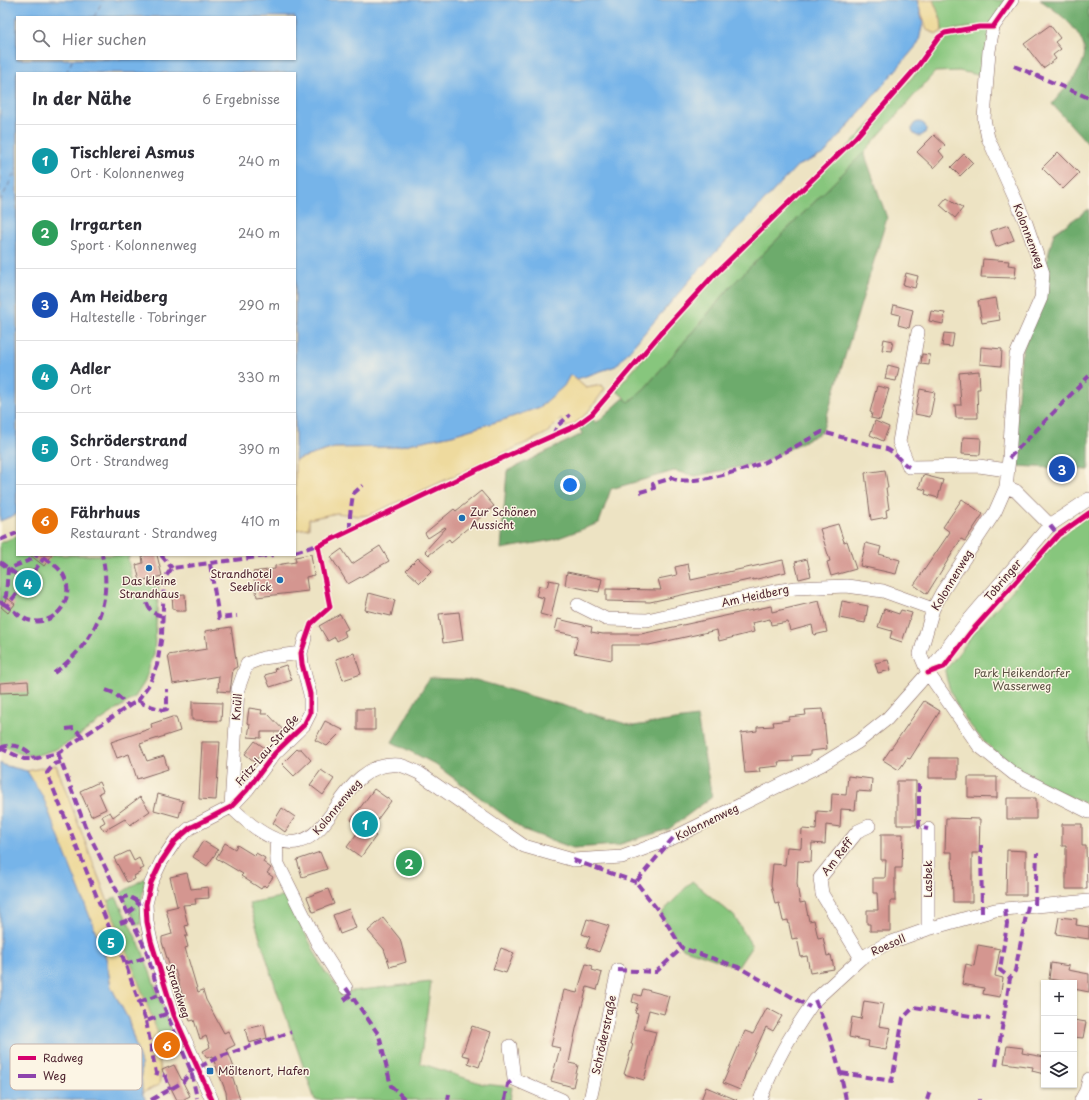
<!DOCTYPE html>
<html lang="de">
<head>
<meta charset="utf-8">
<style>
	body { margin:0; font-family:"Playpen Sans",sans-serif; background:#f7f7f7; color:#2b2b33 }
	.controls { position:absolute; right:12px; bottom:12px; display:grid; overflow:hidden; border-radius:0px; box-shadow:0 1px 3px #0004 }
	.controls button { width:36px; height:36px; display:grid; place-items:center; padding:0; border:0; border-bottom:1px solid #e1e1e2; background:#fff; color:#2b2b33; font:20px sans-serif }
	.you { position:absolute; left:570px; top:485px; width:14px; height:14px; margin:-10px; border:3px solid #fff; border-radius:50%; background:#1a73e8; box-shadow:0 0 0 6px #1a73e833 }
	.badge { display:grid; place-items:center; width:26px; height:26px; border-radius:50%; background:#db2777; color:#fff; font-size:13px; font-weight:700 }
	.pin { position:absolute; translate:-50% -50%; border:2px solid #fff; box-shadow:0 1px 4px #0006 }
	.list { margin:0; padding:0; list-style:none }
	h2 { display:flex; justify-content:space-between; align-items:center; height:52px; margin:0; padding:0 16px; font-size:17px }
	h2 small { font-size:13px; font-weight:400; color:#7c7c81 }
	.list li { display:grid; grid-template-columns:26px 1fr auto; gap:12px; align-items:center; box-sizing:border-box; height:72px; padding:0 16px; border-top:1px solid #e1e1e2 }
	.list b { display:block; font-size:15px; white-space:nowrap }
	.list p { margin:0; font-size:13px; white-space:nowrap; color:#7c7c81 }
	.list em { font-size:13px; font-style:normal; color:#7c7c81 }
	.icon { flex:none; width:22px; height:22px; fill:none; stroke:currentColor; stroke-width:2; stroke-linecap:round; stroke-linejoin:round }
	.map { position:relative; flex:none; width:1089px; height:1100px; overflow:hidden }
	.search { position:absolute; background:#fff; box-shadow:0 1px 3px #0004; left:16px; top:16px; width:280px; height:44px; display:flex; align-items:center; gap:10px; box-sizing:border-box; padding:0 14px; border-radius:0px; color:#7c7c81; font-size:15px }
	.panel { position:absolute; background:#fff; box-shadow:0 1px 3px #0004; left:16px; top:72px; width:280px; height:484px; border-radius:0px }
	.map>svg:first-child { display:block }
	.green { fill:#87c67d; stroke:#687254 }
	.forest { fill:#6dab6c; stroke:#5c654c }
	.sand { fill:#eeda9e; stroke:#9c7c64 }
	.water { fill:#76b4e9; stroke:#606a8a; fill-rule:evenodd }
	.lines { fill:none; stroke-linecap:round; stroke-linejoin:round }
	.ferry { stroke:#59536e; stroke-width:1; stroke-dasharray:5 4; stroke-linecap:butt }
	.building { fill:#d49690 }
	.minor-casing { stroke:#836460; stroke-width:14 }
	.minor { stroke:#fff; stroke-width:13 }
	.quiet { stroke:#8e44ad; stroke-width:4; stroke-dasharray:8 4; stroke-linecap:butt }
	.cycleway-casing { stroke:#fcf5e5; stroke-width:8 }
	.cycleway { stroke:#d6006c; stroke-width:5 }
	.poi-dot { fill:#1f6fb2; stroke:#fcf5e5; stroke-width:1.5 }
	.labels { text-anchor:middle; stroke-width:3; stroke-linejoin:round; paint-order:stroke }
	.street-label { font-size:11px; fill:#4a1f2b; stroke:#fcf5e5 }
	.poi-label { font-size:11px; fill:#4a1f2b; stroke:#fcf5e5; text-anchor:start }
	.park-label { font-size:11px; fill:#5c5144; stroke:#fcf5e5 }
	.key { fill:#fcf5e5; stroke:#c7b5ad; stroke-width:1 }
	.key-label { font-size:11px; fill:#4a1f2b }
</style>
</head>
<body>
<div class="map">
<svg width="1089" height="1100" viewBox="0 0 1089 1100">
	<rect width="100%" height="100%" fill="#fcf5e5"/>
	<filter id="ink" filterUnits="userSpaceOnUse"><feTurbulence type="fractalNoise" baseFrequency=".025" numOctaves="2"/><feDisplacementMap in="SourceGraphic" scale="8" xChannelSelector="R" yChannelSelector="G"/><feConvolveMatrix kernelMatrix="1 2 1 2 8 2 1 2 1" color-interpolation-filters="sRGB"/></filter>
	<filter id="wash" filterUnits="userSpaceOnUse"><feTurbulence type="fractalNoise" baseFrequency=".012" numOctaves="4" result="noise"/><feDisplacementMap in="SourceGraphic" scale="16" xChannelSelector="R" yChannelSelector="G"/><feGaussianBlur stdDeviation="0.9" result="paint"/><feColorMatrix in="noise" values="0 0 0 0 0 0 0 0 0 0 0 0 0 0 0 0 0 1.4 0 .05"/><feComposite in="paint" operator="in"/></filter>
	<g filter="url(#wash)">
		<rect width="100%" height="100%" fill="#ede3c3"/>
		<path class="green" d="M933 0H1008L991 25 942 31 941 20Z
			M982 28 990 29 983 76 959 71 935 72 864 152 733 284 645 388 629 402 616 390 695 298 752 239 858 137 916 73 940 38 944 35Z
			M1089 515V805C1069 796 1047 788 1028 777 992 754 952 715 945 671L974 633 1060 537Z
			M17 536V555H130L128 558 133 584 159 585 154 654 144 683 135 697 68 743 54 750 34 756 18 753 0 744V543Z
			M399 863a10 10 0 1 1 20 0a10 10 0 1 1-20 0Z
			M145 878 141 905V924L137 925 121 893Z
			M692 881 734 916 752 946 738 967 682 948 661 914Z
			M286 896 325 972 343 992 431 982 420 1063 483 1084 512 1087 510 1100H315L276 988 249 903Z
			M116 897 142 950 173 1036 160 1041 158 1034 107 902Z"/>
		<path class="forest" d="M1040 0H1089V145L1052 104C1063 90 1079 76 1084 58 1089 34 1057 11 1040 0Z
			M864 152 887 218 822 432 764 462 696 476 674 471 611 489 599 523 553 540 501 549 507 471 582 434 579 426 591 417 596 423 624 398 629 402 645 388 733 284Z
			M1089 209V470L1017 466 1014 450 1021 357 1054 233Z
			M429 678 476 680 633 726 697 717 712 797 669 829 617 845 573 848 524 830 433 763 392 742Z"/>
		<path class="sand" d="M917 0H933L941 20 942 31 937 34 927 30Z
			M570 374 586 388 602 385 605 389C594 403 583 423 566 427L561 419 548 432 541 436 369 515 359 516 337 513 309 519V528L295 530V460L334 448 394 447 452 435 506 419 540 407Z
			M56 765 158 1034 160 1041 154 1044C160 1057 162 1070 159 1085L142 1093 141 1064 128 1019 111 987 106 958 27 771Z"/>
		<path class="water" d="M0 0H917L923 23 918 44 824 154 797 166 695 274 616 366 577 379 570 375 564 386 540 407 506 419 452 435 394 447 334 448 295 460V73H17V514L0 521ZM17 17H295V59H17Z
			M912 129a7 7 0 1 1 14 0a7 7 0 1 1-14 0Z
			M0 763 3 765 27 771 43 797 106 958 111 987 128 1019 141 1064 142 1093 146 1100H0Z"/>
		<g class="lines">
			<path class="ferry" d="M94 17 103 0
				M66 73 73 59
				M0 202 17 168"/>
		</g>
		<g id="blocks">
			<path class="building" d="M1050 25 1060 38 1055 42 1061 49 1053 55 1056 59 1043 68 1024 44Z
				M934 135 945 145 939 151 944 157 934 168 917 152Z
				M1058 152 1079 173 1063 189 1042 168Z
				M964 154 973 163 960 176 951 167Z
				M947 197 963 208 955 218 940 205Z
				M1008 225 1014 240 996 247 991 231Z
				M983 259 1009 261 1008 265 1016 266 1015 278 981 277Z
				M906 273 918 276 915 288 903 285Z
				M996 298 1000 320 982 323 978 301Z
				M894 305 913 310 909 328 898 325 900 315 892 313Z
				M931 311 945 313 943 324 929 321Z
				M944 333 954 334 952 347 942 346Z
				M884 339 893 341 891 351 882 350Z
				M981 347 1002 349 1001 366 980 364Z
				M922 354 930 355 929 365 921 364Z
				M888 365 899 368 896 381 885 379Z
				M979 371 980 389H977L978 418H956L955 405H961L959 373Z
				M877 386 889 389 880 420 871 418 872 413 870 412Z
				M920 389 935 392 930 417 915 414Z
				M875 421 889 427 883 441 870 435Z
				M963 437 981 438 980 455 962 454Z
				M885 470 888 488H886L889 509 886 510 887 517 871 520 865 473Z
				M923 475 943 480 938 498 925 494 926 490 919 488Z
				M481 491 494 506 451 542 449 539 429 555 425 551 446 528 445 527 428 538 425 533 454 509 456 511Z
				M962 499 983 514 965 541 961 539 927 594 914 585 950 532 943 527Z
				M838 524 844 542 847 541 856 569 831 576 827 562 830 561 820 529Z
				M866 543 881 547 879 554 900 560 896 574 860 566Z
				M380 546 389 561 348 584 331 557 342 549 352 564Z
				M311 554 314 575 306 577 308 591 257 597 253 572 275 569V566L282 564 296 562 295 557Z
				M30 555H52L44 566Z
				M142 555H157L162 576 140 581 136 565 143 563Z
				M418 558 432 571 420 583 406 570Z
				M807 559 811 576 799 579 795 562Z
				M783 560 786 572 753 580V579L650 602 606 601V589L661 590 658 579 677 575 675 567 688 564 691 580Z
				M567 572 602 579 599 592 565 585Z
				M549 580 559 582 551 617 540 614 544 598 536 596 539 586 547 587Z
				M369 593 395 600 391 616 365 610Z
				M185 594 186 611H176L175 609H173L172 595Z
				M7 598 15 604 8 613 1 607Z
				M819 601 827 632 814 635 812 625 790 631 788 622 771 625 770 619 752 623 754 632 719 641 717 630 649 645H612V660L574 653 578 636 555 631 558 619 592 627 591 632 603 634H641L771 606 772 612Z
				M842 601 868 606 865 623 839 618Z
				M884 609 899 614 901 610 912 613 902 642 890 638 892 631 878 627Z
				M459 612 463 640 443 643 439 614Z
				M340 614 348 629 344 631 346 636 337 641 335 637 328 641 319 626Z
				M231 627 237 667 233 669 230 692 218 691 219 676 173 684 168 655 207 649 205 631Z
				M354 653 361 674 343 680 336 659Z
				M888 660 891 670 878 673 875 663Z
				M286 665 292 680 270 687 265 675 275 672 274 669Z
				M28 681 29 692 0 693V683Z
				M924 701 940 711 910 759 907 758 899 770 883 760Z
				M192 702 222 703 221 721 192 720Z
				M249 708 262 710 261 714H268L285 732H261V738L248 737 250 724 247 723Z
				M357 709H375V730H357Z
				M823 709 827 749 810 751V755L793 756V761L778 762 779 766 759 768 760 772 745 773 741 733 757 731V727L774 726 773 722 789 720V717L806 715 805 710Z
				M172 717H176L180 731 140 744 147 761 164 756 168 769 137 779 129 754 117 758 111 742 152 728 151 724Z
				M325 721 343 730 327 746 315 740Z
				M255 741 265 748 255 762 245 754Z
				M202 742H220L216 800 199 799Z
				M297 749H301L311 760 294 776 282 764Z
				M929 758H958V778H929Z
				M321 770 334 779 323 795 310 785Z
				M848 776 872 779 871 792 857 791 855 810 841 809 840 827 826 825 825 844 812 843 811 862 798 861 797 884 800 903 805 902 809 921 814 920 818 938 823 937 827 956 831 955 834 969 810 973 807 956 801 957 797 938 792 939 788 920 783 921 779 903 775 904 771 885 773 864 785 865 787 847 801 848 802 829 816 830 817 811 831 812 832 794 846 795Z
				M968 777H997V798L968 797Z
				M897 781H916V825H897Z
				M99 782 103 791 99 793 106 809 91 816 80 791Z
				M374 789 391 801 369 831 376 836 361 857 347 847 361 828 351 820Z
				M158 794 183 801 179 817 154 810Z
				M140 797 150 811 130 825 125 819 104 831 100 825 105 822 102 816 110 812 113 817Z
				M1007 798H1036V819H1007Z
				M282 808 295 817 285 832 273 823Z
				M946 818 980 819 979 853H972V902H953L952 852H945Z
				M1062 824H1082V846H1086L1087 889H1066V846H1062Z
				M881 834H903L902 868H895V901H890V931H870V924H867V910H878L877 893H873V878H885L886 860H881Z
				M203 841 218 850 207 866 193 857Z
				M225 843 235 849 237 845 255 856 256 853 265 858 263 862 271 868 267 873 273 877 266 887 264 885 261 889 241 876 243 874 216 858Z
				M1007 850 1026 851V895H1006Z
				M129 851 134 861 139 858 144 868 140 870 141 872 134 876 135 879 127 882 114 858Z
				M320 852 327 869 302 877 297 860Z
				M187 873 191 889 208 887 209 898 195 899 196 904 183 905 188 925 185 926 188 936H185L188 947 185 948 198 992 203 990 206 1000 224 1033 228 1031 235 1045 227 1049 236 1073 232 1075 240 1100H227L226 1092 212 1056 207 1058 203 1051 210 1047 206 1036 200 1039 194 1020 190 1021 175 970 171 971 162 942V937L172 934 166 909 179 906H177L170 877Z
				M328 889 334 904 313 912 307 897Z
				M349 909 356 928 340 934 333 915Z
				M1059 917 1077 919 1076 925 1089 927V939L1056 934Z
				M383 918 400 939 406 962 390 967 384 949 368 931Z
				M587 919 609 926 599 952 586 947 590 937 582 934Z
				M978 945 1000 949 995 976 1003 978 1000 997 983 994 984 988 962 984 966 964 974 966Z
				M501 948 514 953 506 973 493 969Z
				M1051 963 1069 966 1068 970 1089 974V992L1074 989V983L1049 979Z
				M586 964 593 966 592 970 602 973 597 990 587 987 576 1029 569 1063 578 1065 573 1087 551 1081 560 1048 551 1046 564 990 577 993Z
				M643 989 669 996 664 1014 649 1010 644 1029 656 1032 644 1080 624 1074 633 1044H631L638 1014 635 1013 638 1004 632 1002 634 994 641 996Z
				M864 1001 883 1004 879 1026 891 1028 886 1050 868 1047 869 1041 849 1037 852 1017 861 1019Z
				M767 1008 782 1016 773 1031 766 1027 747 1069 740 1090 723 1083 745 1031 753 1034Z
				M1074 1020 1086 1022 1083 1038 1074 1037Z
				M264 1025 267 1038 249 1043 245 1029Z
				M472 1026 491 1032 479 1067 468 1063 470 1057 462 1055Z
				M175 1036 179 1047 159 1054 154 1044Z
				M1007 1046 1023 1048 1022 1053 1044 1057V1074L1032 1071 1033 1067 1004 1063Z
				M174 1065 190 1096 182 1100H177L162 1070Z
				M706 1087 737 1100H701Z"/>
		</g>
	</g>
	<g filter="url(#ink)">
		<use href="#blocks" fill-opacity="0" stroke="#836460" stroke-width="1"/>
		<g class="lines">
			<g class="minor-casing">
				<path id="minor" d="M1012 0 993 27 989 51 984 119 988 138 1026 223 1043 273 1041 298 1016 355 1009 458 1006 487 995 512 942 592 933 609 920 654 928 673 979 746 1014 774 1089 812
					M918 332 899 442 909 467 979 466 1007 470
					M1006 487 1016 491 1050 525
					M578 605 606 619 647 620 770 592 795 588 847 586 883 591 933 609
					M231 807C336 909 322 758 399 765 405 766 413 770 419 773L524 846 573 860 622 857 673 838 821 765 858 742 887 719 928 673 962 628 1050 525 1089 499
					M231 807 238 689 247 664 263 658 301 653
					M928 829V929
					M276 840 277 862 318 944 346 988
					M861 958 822 894 820 878 858 831 869 826
					M510 1046 514 1079 562 1100
					M212 1100 174 1015 151 941 147 922 146 904 151 883 161 862 175 841 190 828 231 807 247 790 275 753 304 725 310 713V694L302 664 301 653 305 638
					M590 1100 618 970
					M760 1100C775 1061 791 1034 815 1000L861 958 886 944 928 929 995 910 1089 901
					M1081 1100 1086 1091 1089 1079"/>
			</g>
			<use href="#minor" class="minor"/>
			<path class="quiet" d="M1014 66 1089 98
				M553 435 557 426 570 415
				M1009 458 1089 376
				M670 476C681 490 750 468 765 462 784 453 803 442 822 432L887 449C896 453 900 462 909 467
				M640 492 654 488 653 484 672 478
				M1050 525 1058 535
				M350 530V515L353 494 363 485
				M0 540 17 533
				M295 552 321 544
				M161 555 172 568
				M44 558C52 563 60 568 64 576 76 600 54 628 28 620 20 617 14 611 7 606Z
				M0 562 26 582
				M210 564 219 618 237 616
				M147 603C150 612 154 614 163 616
				M7 606 1 602 6 596 8 569 35 558 37 555
				M54 673C93 644 114 604 102 555
				M106 690 114 693 130 707
				M138 700 144 704 163 710 167 709V689
				M66 729 74 728 83 737
				M0 748 24 759H34L58 753 138 700 150 683 157 665 162 635 164 579 172 568 273 555
				M0 748C12 742 28 747 34 759
				M58 753 85 826 146 950 160 997 191 1071 197 1098
				M61 762 54 764 47 773 109 927 117 941 146 1021 166 1014
				M919 784V827L928 829
				M673 838 636 882 661 914 682 948 738 967 810 1007
				M981 845 982 913
				M573 860 636 882
				M120 899 128 896 139 902 146 904
				M1035 905 1037 853
				M1005 909 1007 924 1000 970 1010 978
				M128 913 135 908 139 902
				M120 923 131 919
				M125 964 148 957
				M618 970 656 972 682 948
				M346 988 379 1035 391 1086 406 1100
				M344 1000 351 995
				M815 1000C829 1033 840 1065 846 1100
				M139 1002 159 995
				M146 1021 156 1073 164 1075
				M996 1066 1010 978 1015 971 1028 906
				M841 1073 892 1081 903 1018 914 1007 990 1019
				M165 1075 170 1089
				M151 1100 183 1082 191 1071 219 1057 291 1032
				M448 1100 449 1094
				M505 1100 508 1084 514 1079
				M927 1100 930 1091
				M979 1100V1099"/>
			<g class="cycleway-casing">
				<path id="cycleway" d="M928 673 944 667 970 633 1058 535 1089 513
					M212 1100 174 1015 151 941 147 922 146 904 151 883 161 862 175 841 190 828 231 807 247 790 275 753 304 725 310 713V694L302 664 301 653 311 624 330 607 318 546 491 463 577 425 592 414 661 333 713 276 856 137 918 66 939 37 945 33 979 27H993L1012 0"/>
			</g>
			<use href="#cycleway" class="cycleway"/>
		</g>
	</g>
	<g class="poi-dot">
		<circle cx="462" cy="518" r="4"/>
		<circle cx="149" cy="568" r="4"/>
		<circle cx="280" cy="580" r="4"/>
		<rect x="206" y="1067" width="8" height="8" rx="2"/>
	</g>
	<g class="labels">
		<g class="street-label">
			<text transform="translate(1029 236) rotate(69)" y="4">Kolonnenweg</text>
			<text transform="translate(952 580) rotate(-59)" y="4">Kolonnenweg</text>
			<text transform="translate(1003 580) rotate(-50)" y="4">Tobringer</text>
			<text transform="translate(755 596) rotate(-12)" y="4">Am Heidberg</text>
			<text transform="translate(237 707) rotate(-86)" y="4">Knüll</text>
			<text transform="translate(267 750) rotate(-49)" y="4">Fritz-Lau-Straße</text>
			<text transform="translate(337 807) rotate(-50)" y="4">Kolonnenweg</text>
			<text transform="translate(707 822) rotate(-26)" y="4">Kolonnenweg</text>
			<text transform="translate(837 857) rotate(-52)" y="4">Am Reff</text>
			<text transform="translate(928 879) rotate(-90)" y="4">Lasbek</text>
			<text transform="translate(888 945) rotate(-24)" y="4">Roesoll</text>
			<text transform="translate(178 991) rotate(72)" y="4">Strandweg</text>
			<text transform="translate(604 1035) rotate(-78)" y="4">Schröderstraße</text>
		</g>
		<g class="poi-label">
			<text x="470" y="516">Zur Schönen<tspan x="470" dy="13">Aussicht</tspan></text>
			<text x="272" y="578" text-anchor="end">Strandhotel<tspan x="272" dy="13">Seeblick</tspan></text>
			<text x="149" y="585" text-anchor="middle">Das kleine<tspan x="149" dy="13">Strandhaus</tspan></text>
			<text x="218" y="1075">Möltenort, Hafen</text>
		</g>
		<g class="park-label">
			<text x="1022" y="677">Park Heikendorfer<tspan x="1022" dy="13">Wasserweg</tspan></text>
		</g>
	</g>
	<rect x="10" y="1044" width="132" height="46" rx="6" class="key"/>
	<rect x="18" y="1056" width="18" height="4" fill="#d6006c"/>
	<rect x="18" y="1074" width="18" height="4" fill="#8e44ad"/>
	<g class="key-label">
		<text x="43" y="1062">Radweg</text>
		<text x="43" y="1080">Weg</text>
	</g>
</svg>
<div class="controls">
<button>+</button>
<button>−</button>
<button><svg class="icon" aria-label="layers" viewBox="0 0 24 24"><path d="M12 4l9 5-9 5-9-5zM3 14l9 5 9-5"/></svg></button>
</div>
<div class="you"></div>
<div class="pin badge" style="left:365px;top:824px;background:#0f9aa8">1</div>
<div class="pin badge" style="left:409px;top:863px;background:#2e9e5b">2</div>
<div class="pin badge" style="left:1062px;top:469px;background:#1a4fb4">3</div>
<div class="pin badge" style="left:28px;top:583px;background:#0f9aa8">4</div>
<div class="pin badge" style="left:111px;top:942px;background:#0f9aa8">5</div>
<div class="pin badge" style="left:167px;top:1045px;background:#e8710a">6</div>
<div class="search"><svg class="icon" aria-label="search" viewBox="0 0 24 24"><circle cx="10" cy="10" r="6"/><path d="M15 15l6 6"/></svg>Hier suchen</div>
<section class="panel">
<h2>In der Nähe<small>6 Ergebnisse</small></h2>
<ul class="list">
<li><span class="badge" style="background:#0f9aa8">1</span><div><b>Tischlerei Asmus</b><p>Ort · Kolonnenweg</p></div><em>240 m</em></li>
<li><span class="badge" style="background:#2e9e5b">2</span><div><b>Irrgarten</b><p>Sport · Kolonnenweg</p></div><em>240 m</em></li>
<li><span class="badge" style="background:#1a4fb4">3</span><div><b>Am Heidberg</b><p>Haltestelle · Tobringer</p></div><em>290 m</em></li>
<li><span class="badge" style="background:#0f9aa8">4</span><div><b>Adler</b><p>Ort</p></div><em>330 m</em></li>
<li><span class="badge" style="background:#0f9aa8">5</span><div><b>Schröderstrand</b><p>Ort · Strandweg</p></div><em>390 m</em></li>
<li><span class="badge" style="background:#e8710a">6</span><div><b>Fährhuus</b><p>Restaurant · Strandweg</p></div><em>410 m</em></li>
</ul>
</section>
</div>
</body>
</html>
